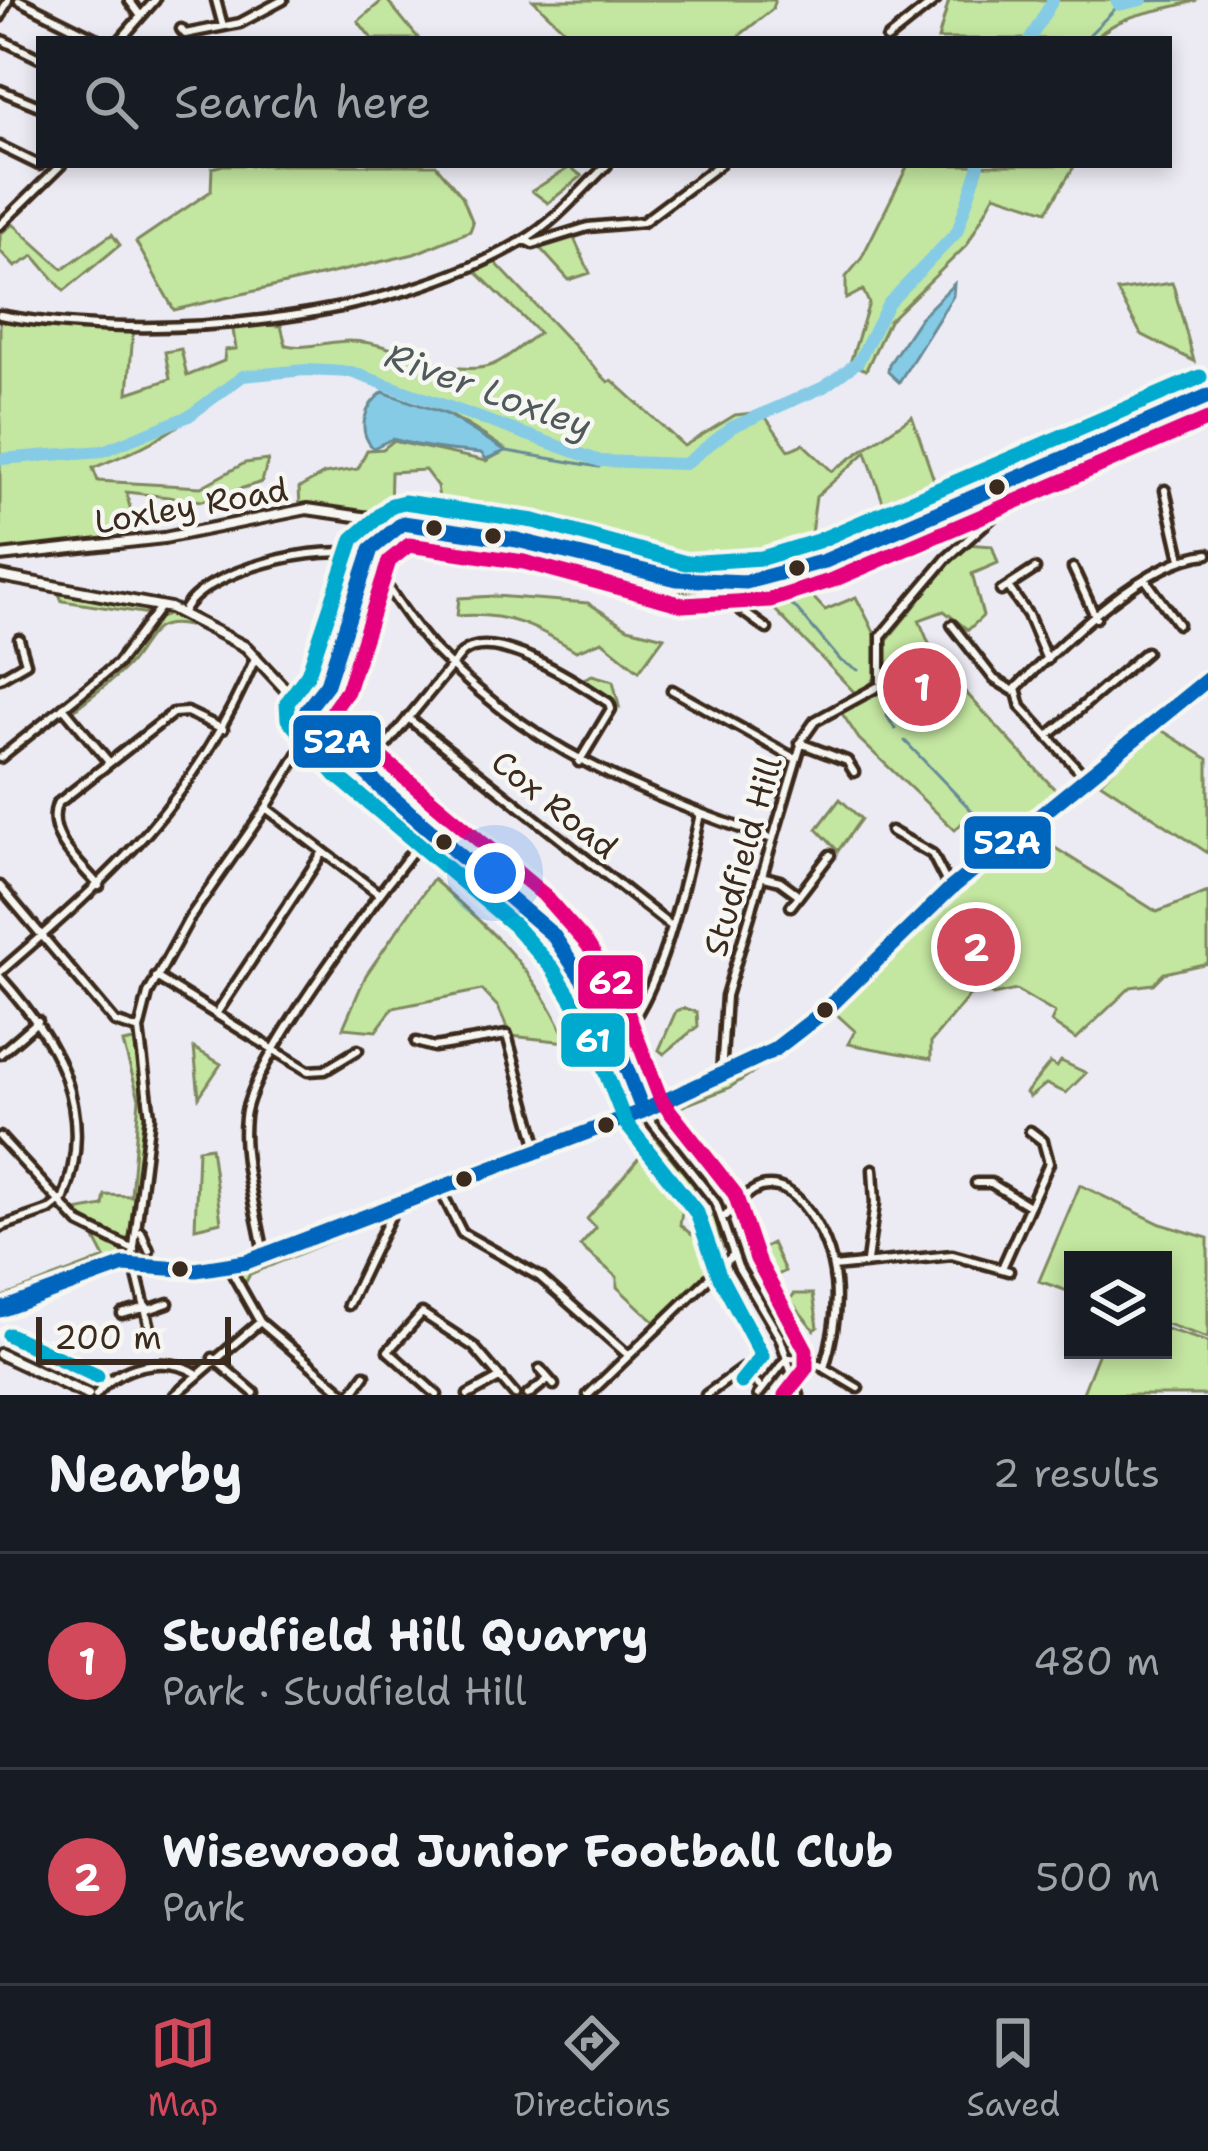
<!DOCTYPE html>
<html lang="en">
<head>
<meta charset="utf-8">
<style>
	body { margin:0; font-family:"Shantell Sans",sans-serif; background:#242831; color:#f1f3f6 }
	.controls { position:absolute; right:36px; bottom:36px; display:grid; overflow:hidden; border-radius:0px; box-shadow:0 6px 18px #0003 }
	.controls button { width:108px; height:108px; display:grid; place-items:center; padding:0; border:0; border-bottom:3px solid #363941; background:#171b24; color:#f1f3f6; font:60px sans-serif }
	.scale { position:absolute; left:36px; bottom:30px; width:195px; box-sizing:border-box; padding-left:12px; border:6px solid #3b2a1e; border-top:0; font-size:33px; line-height:42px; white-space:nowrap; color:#3b2a1e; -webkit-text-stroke:9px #f6f6f2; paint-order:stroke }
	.you { position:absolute; left:495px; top:873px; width:42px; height:42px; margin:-30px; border:9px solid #fff; border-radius:50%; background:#1a73e8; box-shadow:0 0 0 18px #1a73e833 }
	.badge { display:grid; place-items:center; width:78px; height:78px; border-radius:50%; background:#d1495b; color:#fff; font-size:39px; font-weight:700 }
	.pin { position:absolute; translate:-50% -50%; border:6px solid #fff; box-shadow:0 3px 12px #0006 }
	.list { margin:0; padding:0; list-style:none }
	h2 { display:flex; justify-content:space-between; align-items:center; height:156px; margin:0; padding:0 48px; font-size:51px }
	h2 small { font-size:39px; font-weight:400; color:#9ea1a6 }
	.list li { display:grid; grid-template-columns:78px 1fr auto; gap:36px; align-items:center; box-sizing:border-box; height:216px; padding:0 48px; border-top:3px solid #363941 }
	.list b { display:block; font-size:45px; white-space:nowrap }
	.list p { margin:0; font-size:39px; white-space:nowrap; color:#9ea1a6 }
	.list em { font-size:39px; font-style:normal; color:#9ea1a6 }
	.icon { flex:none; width:66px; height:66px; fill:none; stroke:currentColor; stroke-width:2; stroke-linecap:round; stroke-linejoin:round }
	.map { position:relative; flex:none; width:1208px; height:1395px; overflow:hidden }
	.search { position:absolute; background:#171b24; box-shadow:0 6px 18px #0003; left:36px; right:36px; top:36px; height:132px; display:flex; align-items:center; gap:30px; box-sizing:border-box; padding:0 42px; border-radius:0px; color:#9ea1a6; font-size:45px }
	.sheet { height:588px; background:#171b24 }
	nav { display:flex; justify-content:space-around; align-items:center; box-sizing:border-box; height:168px; border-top:3px solid #363941; background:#171b24; font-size:33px; color:#9ea1a6 }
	nav a { display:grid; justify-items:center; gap:6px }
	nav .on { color:#d1495b }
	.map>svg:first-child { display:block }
	.green { fill:#c3e6a0; stroke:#7f885f; stroke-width:3 }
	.water { fill:#85cbe6; stroke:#678b96; stroke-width:3 }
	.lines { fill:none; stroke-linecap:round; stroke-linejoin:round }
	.stream { stroke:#678b96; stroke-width:3 }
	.river { stroke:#85cbe6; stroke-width:12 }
	.minor-casing { stroke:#3b2a1e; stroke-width:15 }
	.tertiary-casing { stroke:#3b2a1e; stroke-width:16 }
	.secondary-casing { stroke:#3b2a1e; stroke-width:16 }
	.minor { stroke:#f6f6f2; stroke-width:6 }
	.tertiary { stroke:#f6f6f2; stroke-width:8 }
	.secondary { stroke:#f6f6f2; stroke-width:8 }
	.bus-1-casing { stroke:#f6f6f2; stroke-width:24 }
	.bus-2-casing { stroke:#f6f6f2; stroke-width:24 }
	.bus-3-casing { stroke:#f6f6f2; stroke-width:24 }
	.bus-1 { stroke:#0065bd; stroke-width:15 }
	.bus-2 { stroke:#e5007d; stroke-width:15 }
	.bus-3 { stroke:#00a9ce; stroke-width:15 }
	.bus-dot { fill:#3b2a1e; stroke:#f6f6f2; stroke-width:4.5 }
	.labels { text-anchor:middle; stroke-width:9; stroke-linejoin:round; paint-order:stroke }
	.street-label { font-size:33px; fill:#3b2a1e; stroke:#f6f6f2 }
	.water-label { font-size:36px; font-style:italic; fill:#515a5a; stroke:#f6f6f2 }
	.line-badge { stroke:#f6f6f2; stroke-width:4.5 }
	.badge-label { font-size:33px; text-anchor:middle; font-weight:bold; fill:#fff }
</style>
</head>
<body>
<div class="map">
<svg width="1208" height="1395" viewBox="0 0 1208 1395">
	<rect width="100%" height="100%" fill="#ecebf4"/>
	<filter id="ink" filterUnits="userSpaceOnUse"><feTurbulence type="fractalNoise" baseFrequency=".00833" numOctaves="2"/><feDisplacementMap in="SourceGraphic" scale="24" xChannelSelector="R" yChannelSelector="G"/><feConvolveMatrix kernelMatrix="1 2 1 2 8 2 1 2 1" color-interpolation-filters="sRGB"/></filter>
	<g filter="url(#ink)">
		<path class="green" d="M383 0H387L419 39H372L358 21Z
			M533 0H775L773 9 735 39H574Z
			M949 0H1197C1156 14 1128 9 1094 39H938Z
			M223 165H436L462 196 473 223 470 231 414 254 174 310 136 242 211 191 212 168Z
			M908 165H1075L1047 211 995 194 967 245 889 321 866 370 850 363 869 303 863 290 846 299V277L861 259Z
			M570 167 582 176 548 203 532 191Z
			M13 224 63 269 112 234 120 245 64 291 34 256 15 267 0 251V234Z
			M573 236 590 273 569 280 539 247Z
			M493 260 608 382 612 380 684 446 735 415 762 412 789 450 803 444 832 471 912 416 934 480 883 502 866 452 816 497 807 563 752 576 685 580 538 537 469 528 470 506 442 517 437 486 425 470 391 472 390 513 300 506 299 488 324 474 358 469 367 450 383 449 393 441 486 461 506 450C427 396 312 336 217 392 204 400 195 413 183 422 155 443 125 455 93 468L98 481 201 487 245 463 268 460 262 482 202 501 126 492 138 538 0 552V319L133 333 128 393 170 379 165 352 181 349 187 376 224 361 225 350 236 349 232 324 281 326 286 345C306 350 330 340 352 341 397 342 448 380 492 365 508 359 525 342 539 333L473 269Z
			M1172 283 1174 288 1194 361 1141 334 1117 291Z
			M965 544 992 546 998 563 972 574 983 616 968 630 944 611 919 620 936 660 1060 795 1015 834 995 814 976 826 967 818 955 830 859 739 841 712 885 686 882 646Z
			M611 570 686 592 711 591C673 605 639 597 606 574Z
			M796 579 825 610 856 597C874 632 901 671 856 694L752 586Z
			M59 594 144 608 149 614 62 601Z
			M495 596 588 603 628 628 664 637 639 671 602 641 576 651C535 626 507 612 457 616L459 598Z
			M170 614 190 621 188 626C150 617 149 641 129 664 114 681 92 695 75 709L71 706 120 665 156 619Z
			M592 675 613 681 619 706 579 681Z
			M1158 728 1208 759V853L1100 782Z
			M840 799 861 819 838 851 817 829Z
			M1033 834 1157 912 1208 892V963L1164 973 1153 984 1131 987 1076 1039 1051 1022 1055 1013 1016 990 993 995 978 985 931 1042V1059L848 1044 855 1031 832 1010 943 899Z
			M433 879C487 926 540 973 567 1042L511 1036 498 1007 482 990 393 1008 376 1031 343 1028 366 975Z
			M684 1008 697 1012 698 1026 664 1054 659 1050 676 1011Z
			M799 1036 801 1041 729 1088 670 1111 660 1106 728 1077Z
			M134 1041 147 1112 133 1233 124 1243 98 1231 76 1211 103 1206 105 1195 131 1196 139 1098 123 1043Z
			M194 1048 221 1064 199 1097Z
			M1061 1061 1086 1073 1066 1093 1046 1084 1030 1097 1026 1093 1050 1063 1057 1067Z
			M655 1139 696 1186 684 1198 680 1225 692 1235 715 1213 723 1257 656 1323 617 1287V1277L580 1246 596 1228 587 1219Z
			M211 1147 221 1222 195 1228 198 1149Z
			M1080 1185 1161 1224 1208 1238V1338L1163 1323V1260H1073V1293L1039 1281Z
			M382 1214 377 1222 250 1274 242 1290 238 1270Z
			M94 1237 122 1251V1260L0 1306V1298L105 1258Z
			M772 1243 785 1271 763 1283 749 1255Z
			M794 1294H813L818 1327 814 1330 790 1300Z
			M1163 1328 1208 1342V1395H1082L1100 1350H1163Z"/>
		<path class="water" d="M954 284 953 296 899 382 888 372 889 364 920 318Z
			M383 392 446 414 506 451 486 459 481 453C449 450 424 448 392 439L373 448C356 430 365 405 383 392Z"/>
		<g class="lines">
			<path class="stream" d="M1141 1 1182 0
				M1085 39 1119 5
				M384 389 385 384
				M507 451 599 467 600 461
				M768 591 797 609 841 661 858 670
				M889 701 887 716 895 729
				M905 741 973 812"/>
			<path class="river" d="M1116 0 1119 5 1142 0
				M1030 39 1053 0
				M0 459 103 451 189 416 243 376 305 370 351 372 600 461 685 464 732 427 824 387 858 362 888 304 957 232 979 165"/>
			<g class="minor-casing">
				<path id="minor" d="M19 0 97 39
					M129 0 140 15
					M216 0 223 26
					M0 17 8 0
					M181 29 185 34 240 23 283 0
					M0 39 39 58
					M121 39 155 0
					M887 39 936 0
					M0 90 39 106
					M0 146 39 165
					M0 225 61 165
					M525 240 533 244 588 227 643 222 719 165
					M0 315C156 344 388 322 526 239 556 221 582 189 607 165
					M1165 490 1181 559
					M366 560C390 587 407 620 432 647 528 748 644 795 772 839
					M1073 568 1096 618
					M1145 579 1178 624
					M732 583 738 608 767 629
					M1009 588 1028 615 1047 660
					M1001 591 1035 569
					M183 612C203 569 324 542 368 556
					M952 625 994 679 1014 691
					M0 678 26 663 19 639
					M672 690 796 759
					M63 707 108 761
					M307 710 327 684 371 549 403 523
					M408 718 672 927
					M1048 736 1146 652
					M800 743 847 761 854 772
					M0 758 117 664 160 607
					M364 772 462 653C494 626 579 683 609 703L611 709 579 762
					M1087 779 1021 707 1016 688C1061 644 1144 560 1208 554
					M266 808 379 894
					M891 831 932 854 950 889
					M761 876 780 881 799 895
					M0 886 115 1022 139 1030
					M99 886C80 863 45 836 57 804L173 713 187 712 223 729
					M791 906 830 855
					M0 972C117 871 194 802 256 656
					M0 977C57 1040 97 1109 64 1198L49 1210 0 1227
					M156 977 308 1071 325 1070 358 1050
					M216 1014 323 852
					M617 1039C661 999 687 872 700 814
					M416 1042 434 1047 507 1035 538 1148
					M0 1054 38 1021
					M721 1075 726 996 803 738 815 721 881 685V636L946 559 1034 480 1040 468
					M643 1111 716 1203 738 1267 780 1338 799 1395
					M0 1137 79 1223 134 1250
					M976 1183H991L1029 1206
					M438 1185 462 1233 540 1277 628 1355
					M724 1217C736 1207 746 1192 761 1187 779 1183 792 1192 803 1205 843 1254 842 1310 824 1368
					M141 1232 149 1251
					M264 1255C257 1211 240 1161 245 1117 251 1059 389 881 430 829
					M867 1261 875 1203 873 1169
					M132 1263 150 1116 139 1030 148 994 189 919 266 808 317 722
					M135 1267 151 1332
					M229 1267 260 1322 346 1395
					M833 1267 952 1255 1009 1271
					M1002 1268 1049 1163 1043 1141 1030 1131
					M348 1305 392 1213 391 1203
					M148 1310 168 1303
					M122 1314 147 1307
					M213 1358 254 1393
					M787 1358 809 1359 858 1388
					M540 1369 554 1385
					M96 1395C116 1366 166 1354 196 1373
					M175 1395 260 1322
					M351 1395 365 1375
					M437 1395 388 1351 422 1313 474 1347 515 1395
					M468 1395 501 1377
					M528 1395 547 1380
					M588 1395 732 1256
					M706 1395 742 1369 761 1388
					M758 1395 787 1358"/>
			</g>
			<g class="tertiary-casing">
				<path id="tertiary" d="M0 576 170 608 246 647 351 760 553 935 605 1013 643 1111
					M0 1310 124 1265 196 1270 246 1262 643 1111 774 1050 827 1009 950 889 1208 679
					M0 1354 88 1395"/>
			</g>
			<g class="secondary-casing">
				<path id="secondary" d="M0 556 164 538 307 509 528 541 684 584 766 579 825 561 1208 396"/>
			</g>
			<use href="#minor" class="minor"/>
			<use href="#tertiary" class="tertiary"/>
			<use href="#secondary" class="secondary"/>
			<g class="bus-1-casing">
				<path id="bus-1" d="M643 1111 605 1013 553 935 380 787 307 710 327 684 371 549 403 523 517 540 677 579 746 582 825 561 1208 396
					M0 1310 124 1265 196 1270 246 1262 643 1111 774 1050 827 1009 950 889 1208 679"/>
			</g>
			<g class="bus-2-casing">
				<path id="bus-2" d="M785 1395 806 1368V1350L757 1259 735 1194 661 1100 624 1004 588 945 543 894 366 745 334 709 347 691 389 561 409 545 524 562 683 605 770 600 833 580 1208 419"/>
			</g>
			<g class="bus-3-casing">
				<path id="bus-3" d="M9 1335 97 1376
					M741 1382 762 1356 719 1275 697 1213 625 1122 586 1022 553 969 514 925 336 775 288 719 287 703 308 674 353 539 392 505 404 502 534 521 686 563 762 558 818 541 1200 377"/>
			</g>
			<use href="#bus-1" class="bus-1"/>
			<use href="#bus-2" class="bus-2"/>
			<use href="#bus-3" class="bus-3"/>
		</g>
	</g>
	<g class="bus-dot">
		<circle cx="997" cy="487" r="10"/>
		<circle cx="434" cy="528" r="10"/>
		<circle cx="493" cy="536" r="10"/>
		<circle cx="797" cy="568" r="10"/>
		<circle cx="444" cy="842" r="10"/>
		<circle cx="825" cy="1010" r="10"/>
		<circle cx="606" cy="1125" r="10"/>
		<circle cx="464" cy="1179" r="10"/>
		<circle cx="180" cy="1269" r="10"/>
	</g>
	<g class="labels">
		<g class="street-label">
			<text transform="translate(191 505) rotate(-10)" y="12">Loxley Road</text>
			<text transform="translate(555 804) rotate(39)" y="12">Cox Road</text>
			<text transform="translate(742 856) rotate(-74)" y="12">Studfield Hill</text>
		</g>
		<g class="water-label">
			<text transform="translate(489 390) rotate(20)" y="13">River Loxley</text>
		</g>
	</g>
	<g class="line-badge">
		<rect x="291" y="713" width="92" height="57" rx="12" fill="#0065bd"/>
		<rect x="962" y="814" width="91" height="57" rx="12" fill="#0065bd"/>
		<rect x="576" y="953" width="69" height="58" rx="12" fill="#e5007d"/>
		<rect x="559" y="1011" width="68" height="58" rx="12" fill="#00a9ce"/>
	</g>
	<g class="badge-label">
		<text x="337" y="753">52A</text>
		<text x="1007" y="854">52A</text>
		<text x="611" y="994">62</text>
		<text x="593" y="1052">61</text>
	</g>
</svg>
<div class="controls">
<button><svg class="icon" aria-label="layers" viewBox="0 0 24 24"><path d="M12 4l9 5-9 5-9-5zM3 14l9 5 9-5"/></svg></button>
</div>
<div class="scale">200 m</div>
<div class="you"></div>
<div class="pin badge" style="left:922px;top:687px">1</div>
<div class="pin badge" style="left:976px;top:947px">2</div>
<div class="search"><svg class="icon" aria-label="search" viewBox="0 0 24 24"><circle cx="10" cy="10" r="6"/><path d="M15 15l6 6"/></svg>Search here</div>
</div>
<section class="sheet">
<h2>Nearby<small>2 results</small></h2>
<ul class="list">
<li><span class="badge">1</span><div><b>Studfield Hill Quarry</b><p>Park · Studfield Hill</p></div><em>480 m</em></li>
<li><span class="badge">2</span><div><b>Wisewood Junior Football Club</b><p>Park</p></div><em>500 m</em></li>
</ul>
</section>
<nav>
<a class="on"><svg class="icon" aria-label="map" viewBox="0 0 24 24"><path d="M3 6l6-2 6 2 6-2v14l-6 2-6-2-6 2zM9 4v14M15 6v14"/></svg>Map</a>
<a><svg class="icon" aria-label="directions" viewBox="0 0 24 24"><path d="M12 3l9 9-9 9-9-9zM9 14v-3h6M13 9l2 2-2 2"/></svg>Directions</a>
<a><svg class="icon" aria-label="saved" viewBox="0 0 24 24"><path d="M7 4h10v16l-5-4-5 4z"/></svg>Saved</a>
</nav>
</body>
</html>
